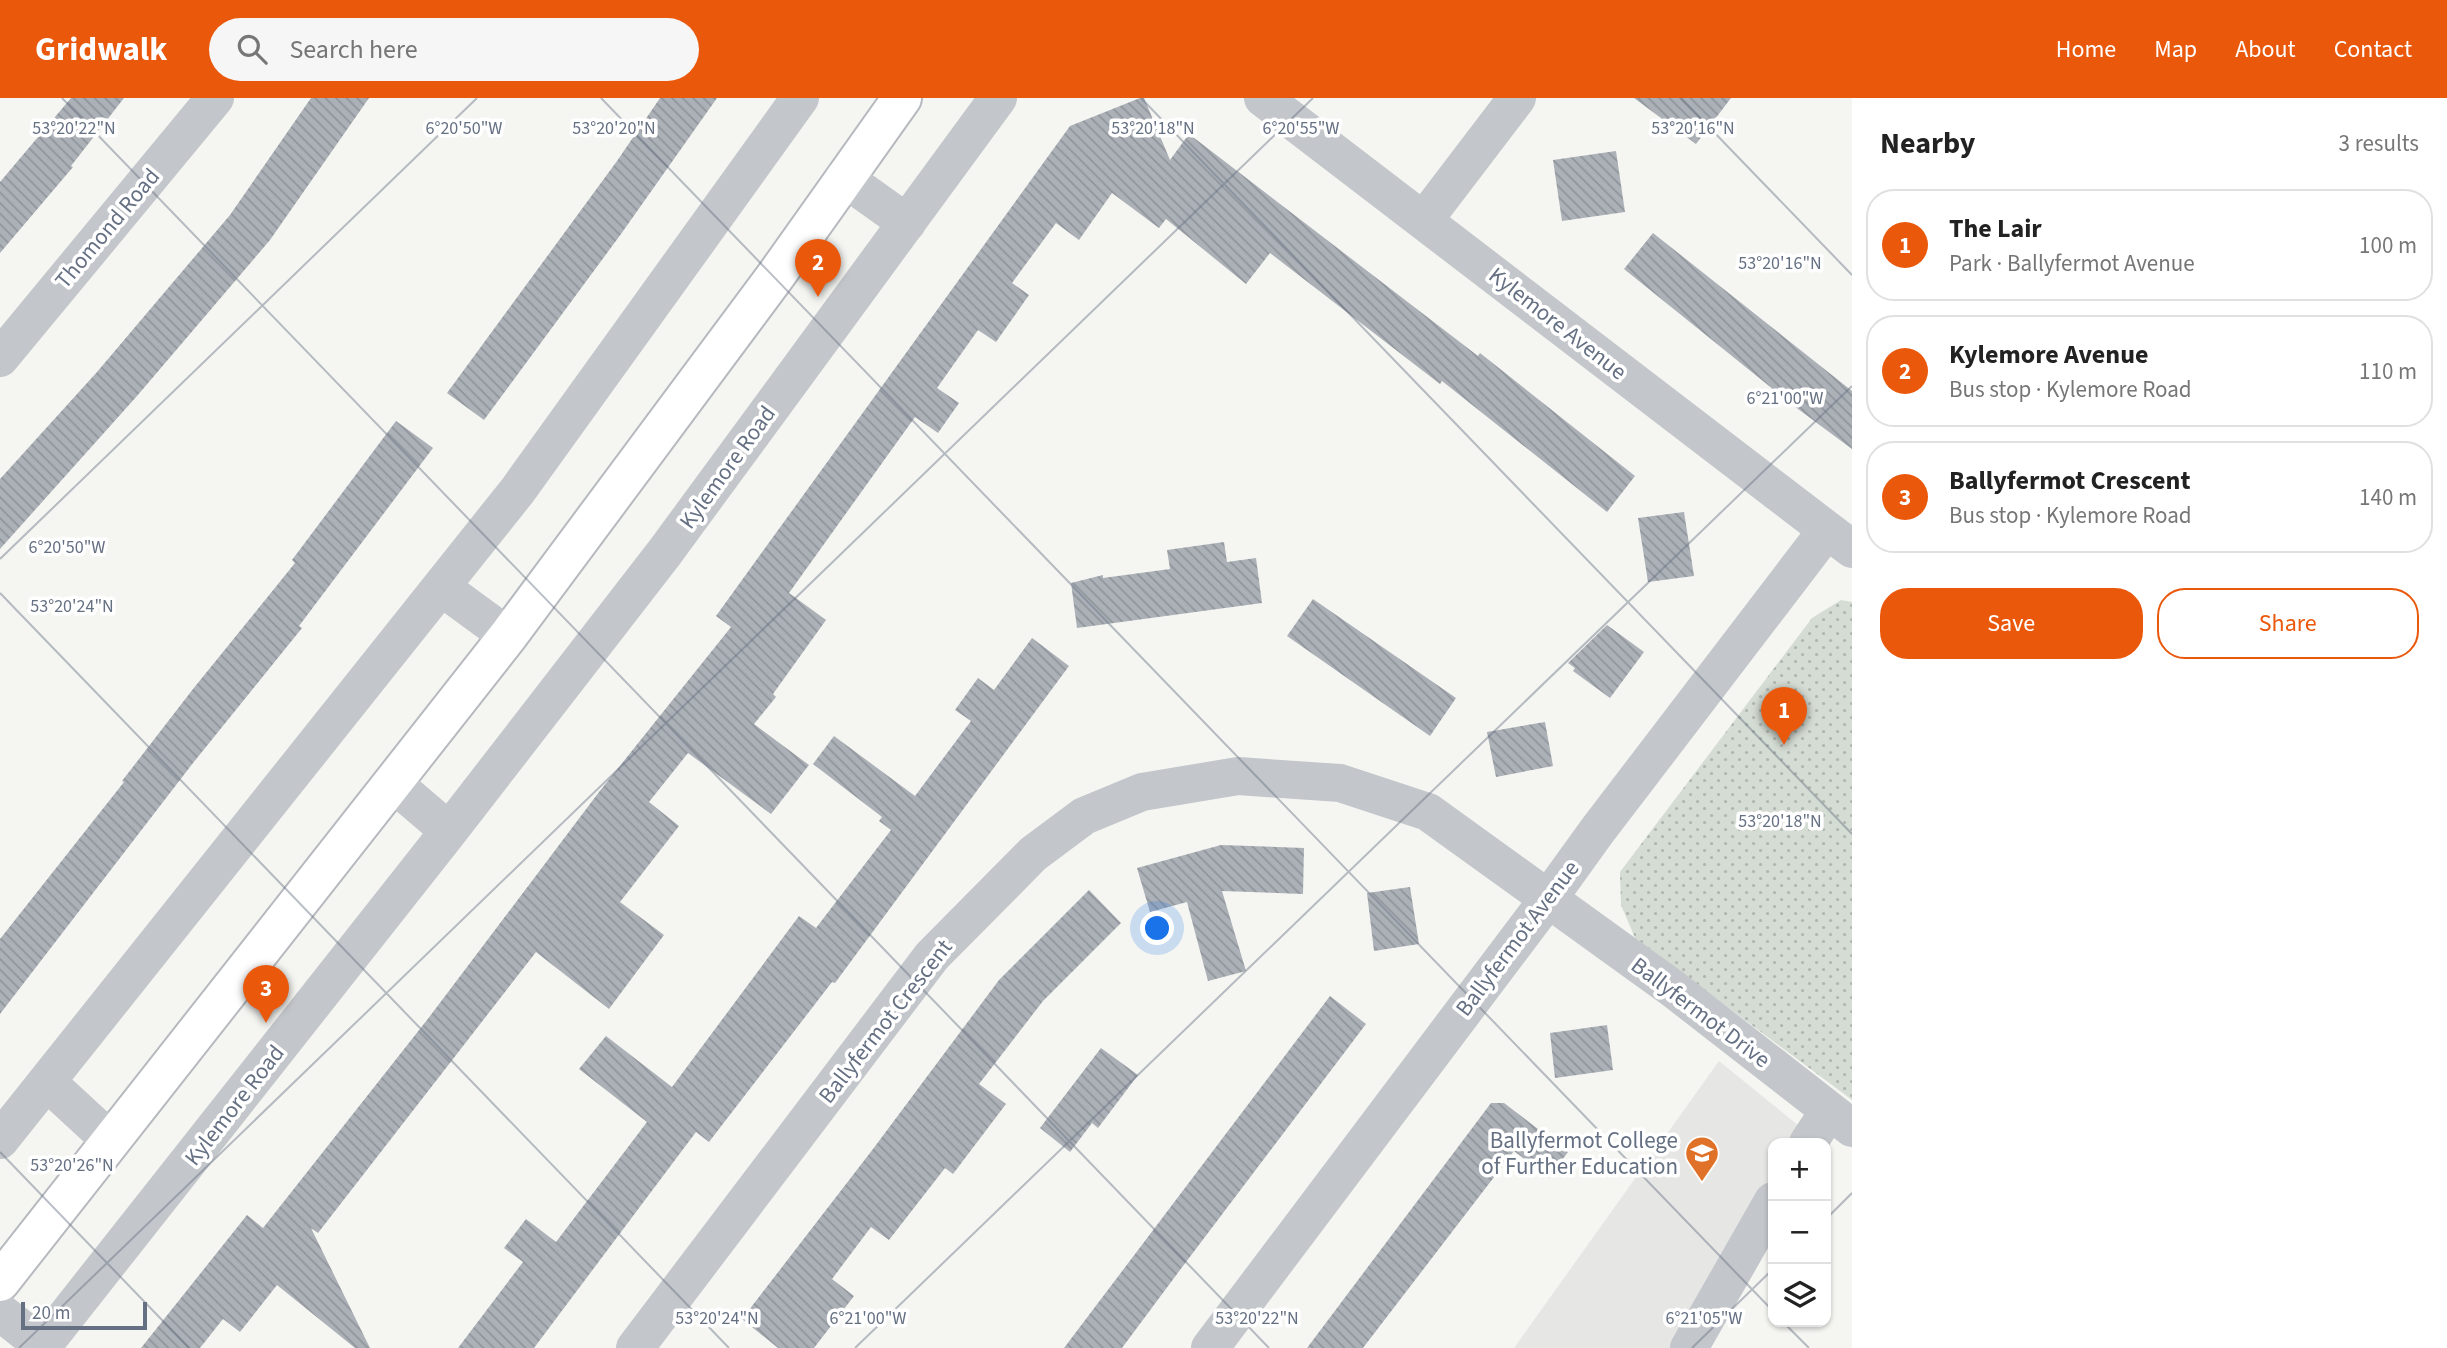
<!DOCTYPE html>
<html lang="en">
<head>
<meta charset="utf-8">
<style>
	body { margin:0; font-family:"Source Sans 3",sans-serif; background:#f6f6f6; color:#222 }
	.controls { position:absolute; right:21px; bottom:21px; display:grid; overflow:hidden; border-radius:14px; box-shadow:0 2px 5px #0004 }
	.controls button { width:63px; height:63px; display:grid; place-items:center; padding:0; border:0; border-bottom:2px solid #e0e0e0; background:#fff; color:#222; font:35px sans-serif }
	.scale { position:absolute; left:21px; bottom:18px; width:126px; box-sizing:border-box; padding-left:7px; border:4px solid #657083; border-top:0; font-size:19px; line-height:24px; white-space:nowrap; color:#657083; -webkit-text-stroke:5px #fff; paint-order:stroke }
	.you { position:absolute; left:1158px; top:831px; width:24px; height:24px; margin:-18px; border:5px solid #fff; border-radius:50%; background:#1a73e8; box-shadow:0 0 0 10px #1a73e833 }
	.badge { display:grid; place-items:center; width:46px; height:46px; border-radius:50%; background:#ea580c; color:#fff; font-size:23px; font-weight:700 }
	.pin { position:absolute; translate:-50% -58px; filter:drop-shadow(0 2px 4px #0008) }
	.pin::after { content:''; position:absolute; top:37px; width:24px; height:21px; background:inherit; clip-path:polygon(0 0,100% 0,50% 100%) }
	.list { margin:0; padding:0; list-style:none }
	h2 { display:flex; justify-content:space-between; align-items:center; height:91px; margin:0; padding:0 28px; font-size:30px }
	h2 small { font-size:23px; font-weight:400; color:#767676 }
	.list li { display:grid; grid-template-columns:46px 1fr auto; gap:21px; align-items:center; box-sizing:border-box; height:112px; margin:0 14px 14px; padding:0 14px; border:2px solid #e0e0e0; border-radius:28px }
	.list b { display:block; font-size:26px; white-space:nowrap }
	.list p { margin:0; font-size:23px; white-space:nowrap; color:#767676 }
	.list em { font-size:23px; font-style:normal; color:#767676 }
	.actions { display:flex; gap:14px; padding:21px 28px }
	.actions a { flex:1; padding:16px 0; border:2px solid #ea580c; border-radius:28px; text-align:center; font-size:24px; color:#ea580c }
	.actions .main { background:#ea580c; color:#fff }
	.icon { flex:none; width:38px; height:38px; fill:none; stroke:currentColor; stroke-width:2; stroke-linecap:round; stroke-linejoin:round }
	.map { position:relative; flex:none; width:1852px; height:1250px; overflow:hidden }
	header { display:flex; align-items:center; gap:42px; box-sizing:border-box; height:98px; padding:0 35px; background:#ea580c; color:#fff }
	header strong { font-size:33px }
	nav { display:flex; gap:38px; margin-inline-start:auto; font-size:24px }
	.search { width:490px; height:63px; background:#f6f6f6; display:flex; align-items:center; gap:18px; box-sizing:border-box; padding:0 24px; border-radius:38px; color:#767676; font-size:26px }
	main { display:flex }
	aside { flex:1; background:#fff }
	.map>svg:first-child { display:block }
	.built { fill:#e6e6e5 }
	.park { fill:url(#park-dots) }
	.building { fill:url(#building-back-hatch) }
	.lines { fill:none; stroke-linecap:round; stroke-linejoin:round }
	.major-casing { stroke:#b6b9be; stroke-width:42 }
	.minor { stroke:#c3c6ca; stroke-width:38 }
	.major { stroke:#fff; stroke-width:38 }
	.ticks { fill:none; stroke:#657083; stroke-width:2; stroke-opacity:0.45 }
	.labels { text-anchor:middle; stroke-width:7; stroke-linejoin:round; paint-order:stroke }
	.street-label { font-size:23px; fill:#657083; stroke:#fff }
	.poi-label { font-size:23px; fill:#657083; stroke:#fff; text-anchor:end }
	.ticks-label { font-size:18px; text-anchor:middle; fill:#657083; stroke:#fff; stroke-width:7; stroke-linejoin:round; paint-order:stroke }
</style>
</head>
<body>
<header>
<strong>Gridwalk</strong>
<div class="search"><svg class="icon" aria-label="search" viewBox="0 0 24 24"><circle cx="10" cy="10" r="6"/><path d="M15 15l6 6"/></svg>Search here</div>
<nav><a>Home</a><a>Map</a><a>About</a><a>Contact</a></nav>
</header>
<main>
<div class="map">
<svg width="1852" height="1250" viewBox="0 0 1852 1250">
	<defs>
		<pattern id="park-dots" width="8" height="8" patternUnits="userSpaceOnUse" patternTransform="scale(1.75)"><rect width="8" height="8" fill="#d5dcd3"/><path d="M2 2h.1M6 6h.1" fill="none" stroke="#b0b7b1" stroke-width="1.8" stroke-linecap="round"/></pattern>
		<pattern id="building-back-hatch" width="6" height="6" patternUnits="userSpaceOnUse" patternTransform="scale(1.75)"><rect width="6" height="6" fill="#acb1b8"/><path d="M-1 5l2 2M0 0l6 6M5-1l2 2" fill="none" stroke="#90949b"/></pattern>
	</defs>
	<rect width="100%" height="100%" fill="#f5f6f2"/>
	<path class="built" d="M1719 963 1820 1045H1773V1125L1700 1250H1514Z"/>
	<path class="park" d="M1841 502 1852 504V1002L1635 840 1621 807 1620 774 1812 520Z"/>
	<path class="building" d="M71 0H124L71 68 73 69 0 155V84Z
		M311 0H369L270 142 137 298 0 451V381L97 274 230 117Z
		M660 0H717L621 136 484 322 447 295 617 63Z
		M1140 0H1144L1170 62 1189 36 1478 258 1480 255 1635 378 1607 414 1442 283 1440 286 1270 155 1246 186 1166 121 1159 130 1112 95 1079 142 1056 125 1012 185 1029 197 996 244 978 232 937 290 959 305 938 335 915 319 789 495 826 522 773 596 776 599 754 626 809 667 771 716 688 655 649 704 679 728 620 804 664 837 609 911 536 854 318 1135 311 1130 370 1250H355L277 1187 240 1234 223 1221 200 1250H141L247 1117 263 1130 427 922 599 694 731 529 716 518 1070 28Z
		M1634 0H1731L1696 46Z
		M1616 53 1625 114 1562 123 1553 62Z
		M1653 135 1852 293V351L1794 308 1624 171Z
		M396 323 433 350 299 528 302 530 193 665 0 916V841L124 684 122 683 193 591 295 465 292 462Z
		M1684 414 1694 478 1648 484 1638 420Z
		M1224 444 1227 464 1256 460 1262 505 1077 530 1071 485 1103 477V480L1170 471 1167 452Z
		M1313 501 1456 600 1430 638 1287 538Z
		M1607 527 1644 554 1610 600 1573 573 1575 570 1568 565Z
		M1032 540 1069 568 835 885 832 884 709 1044 696 1034 534 1250H458L523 1164 504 1150 526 1121 556 1144 647 1024 579 971 606 938 672 989 799 818 816 830 891 732 879 723 882 719 813 666 834 638 915 698 971 623 955 612 978 580 994 592Z
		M1545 624 1553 668 1496 679 1487 634Z
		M1221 747 1304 750 1303 796 1222 793 1246 873 1208 883 1187 804 1150 814 1137 770Z
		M1410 789 1419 846 1374 853 1367 795Z
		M1089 792 1121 825 1043 903 979 986 1006 1006 953 1076 945 1070 889 1142 871 1129 832 1181 854 1198 814 1250H778L742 1221 873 1051 999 882Z
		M1330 898 1366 926 1180 1172 1122 1250H1064Z
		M1607 927 1613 972 1555 980 1550 935Z
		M1101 950 1138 977 1098 1030 1092 1025 1070 1054 1040 1030Z
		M1491 1005H1504L1568 1054 1549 1080 1514 1053 1363 1250H1307Z"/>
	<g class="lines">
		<g class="major-casing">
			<path id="major" d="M0 1184 508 538 777 176 902 0"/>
		</g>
		<path class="minor" d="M1263 0 1852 451
			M844 80 907 125
			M1424 122 1517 0
			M0 260 215 0
			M441 489 508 538
			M394 686 449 733
			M47 984 111 1043
			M0 1042 518 392 800 0
			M1808 1045 1829 1013
			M0 1214 43 1248
			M41 1250 449 733 665 454 998 0
			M635 1250 932 858 1033 756 1084 718 1142 694 1238 678 1340 685 1428 714 1672 890 1852 1030
			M1210 1250 1548 801 1597 733 1827 432
			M1689 1250 1773 1103"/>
		<use href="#major" class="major"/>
	</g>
	<path class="ticks" d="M62 0 1269 1250M601 0 1773 1213M1141 0 1852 736M1681 0 1852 177M0 461 477 0M0 495 729 1250M0 1054 189 1250M1826 1121 1852 1095M1783 1224 1809 1250M19 1250 1313 0M855 1250 1852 288M1692 1250 1773 1171"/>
	<defs>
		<g id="university-pin" transform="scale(1.75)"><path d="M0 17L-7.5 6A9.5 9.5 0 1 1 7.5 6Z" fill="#e07128" stroke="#fff"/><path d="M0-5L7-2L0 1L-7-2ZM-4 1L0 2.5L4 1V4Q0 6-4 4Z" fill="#fff"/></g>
	</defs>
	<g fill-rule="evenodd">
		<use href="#university-pin" x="1702" y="1055"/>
	</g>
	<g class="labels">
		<g class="street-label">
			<text transform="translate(107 130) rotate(-50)" y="8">Thomond Road</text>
			<text transform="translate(1558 225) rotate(38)" y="8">Kylemore Avenue</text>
			<text transform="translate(727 369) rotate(-54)" y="8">Kylemore Road</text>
			<text transform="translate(1517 840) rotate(-53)" y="8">Ballyfermot Avenue</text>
			<text transform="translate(1701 914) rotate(37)" y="8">Ballyfermot Drive</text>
			<text transform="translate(885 923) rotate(-52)" y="8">Ballyfermot Crescent</text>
			<text transform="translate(234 1007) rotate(-52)" y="8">Kylemore Road</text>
		</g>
		<g class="poi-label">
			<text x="1678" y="1050">Ballyfermot College<tspan x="1678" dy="26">of Further Education</tspan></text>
		</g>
	</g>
	<g class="ticks-label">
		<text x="464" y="36">6°20'50"W</text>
		<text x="1301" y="36">6°20'55"W</text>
		<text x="74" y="36">53°20'22"N</text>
		<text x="614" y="36">53°20'20"N</text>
		<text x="1153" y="36">53°20'18"N</text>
		<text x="1693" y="36">53°20'16"N</text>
		<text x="1780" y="171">53°20'16"N</text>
		<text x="1785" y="306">6°21'00"W</text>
		<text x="67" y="455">6°20'50"W</text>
		<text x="72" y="514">53°20'24"N</text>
		<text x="1780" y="729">53°20'18"N</text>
		<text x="72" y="1073">53°20'26"N</text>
		<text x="717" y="1226">53°20'24"N</text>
		<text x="1257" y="1226">53°20'22"N</text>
		<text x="868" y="1226">6°21'00"W</text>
		<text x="1704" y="1226">6°21'05"W</text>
	</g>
</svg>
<div class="controls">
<button>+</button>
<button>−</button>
<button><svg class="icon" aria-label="layers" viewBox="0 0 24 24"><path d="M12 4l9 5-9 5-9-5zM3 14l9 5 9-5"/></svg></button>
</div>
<div class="scale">20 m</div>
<div class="you"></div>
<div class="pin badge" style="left:1784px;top:647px">1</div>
<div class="pin badge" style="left:818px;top:199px">2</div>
<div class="pin badge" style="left:266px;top:925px">3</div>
</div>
<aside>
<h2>Nearby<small>3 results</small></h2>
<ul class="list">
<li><span class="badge">1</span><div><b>The Lair</b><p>Park · Ballyfermot Avenue</p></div><em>100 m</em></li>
<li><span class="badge">2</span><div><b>Kylemore Avenue</b><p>Bus stop · Kylemore Road</p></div><em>110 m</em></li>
<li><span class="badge">3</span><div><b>Ballyfermot Crescent</b><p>Bus stop · Kylemore Road</p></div><em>140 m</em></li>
</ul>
<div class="actions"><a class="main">Save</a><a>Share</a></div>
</aside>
</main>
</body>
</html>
